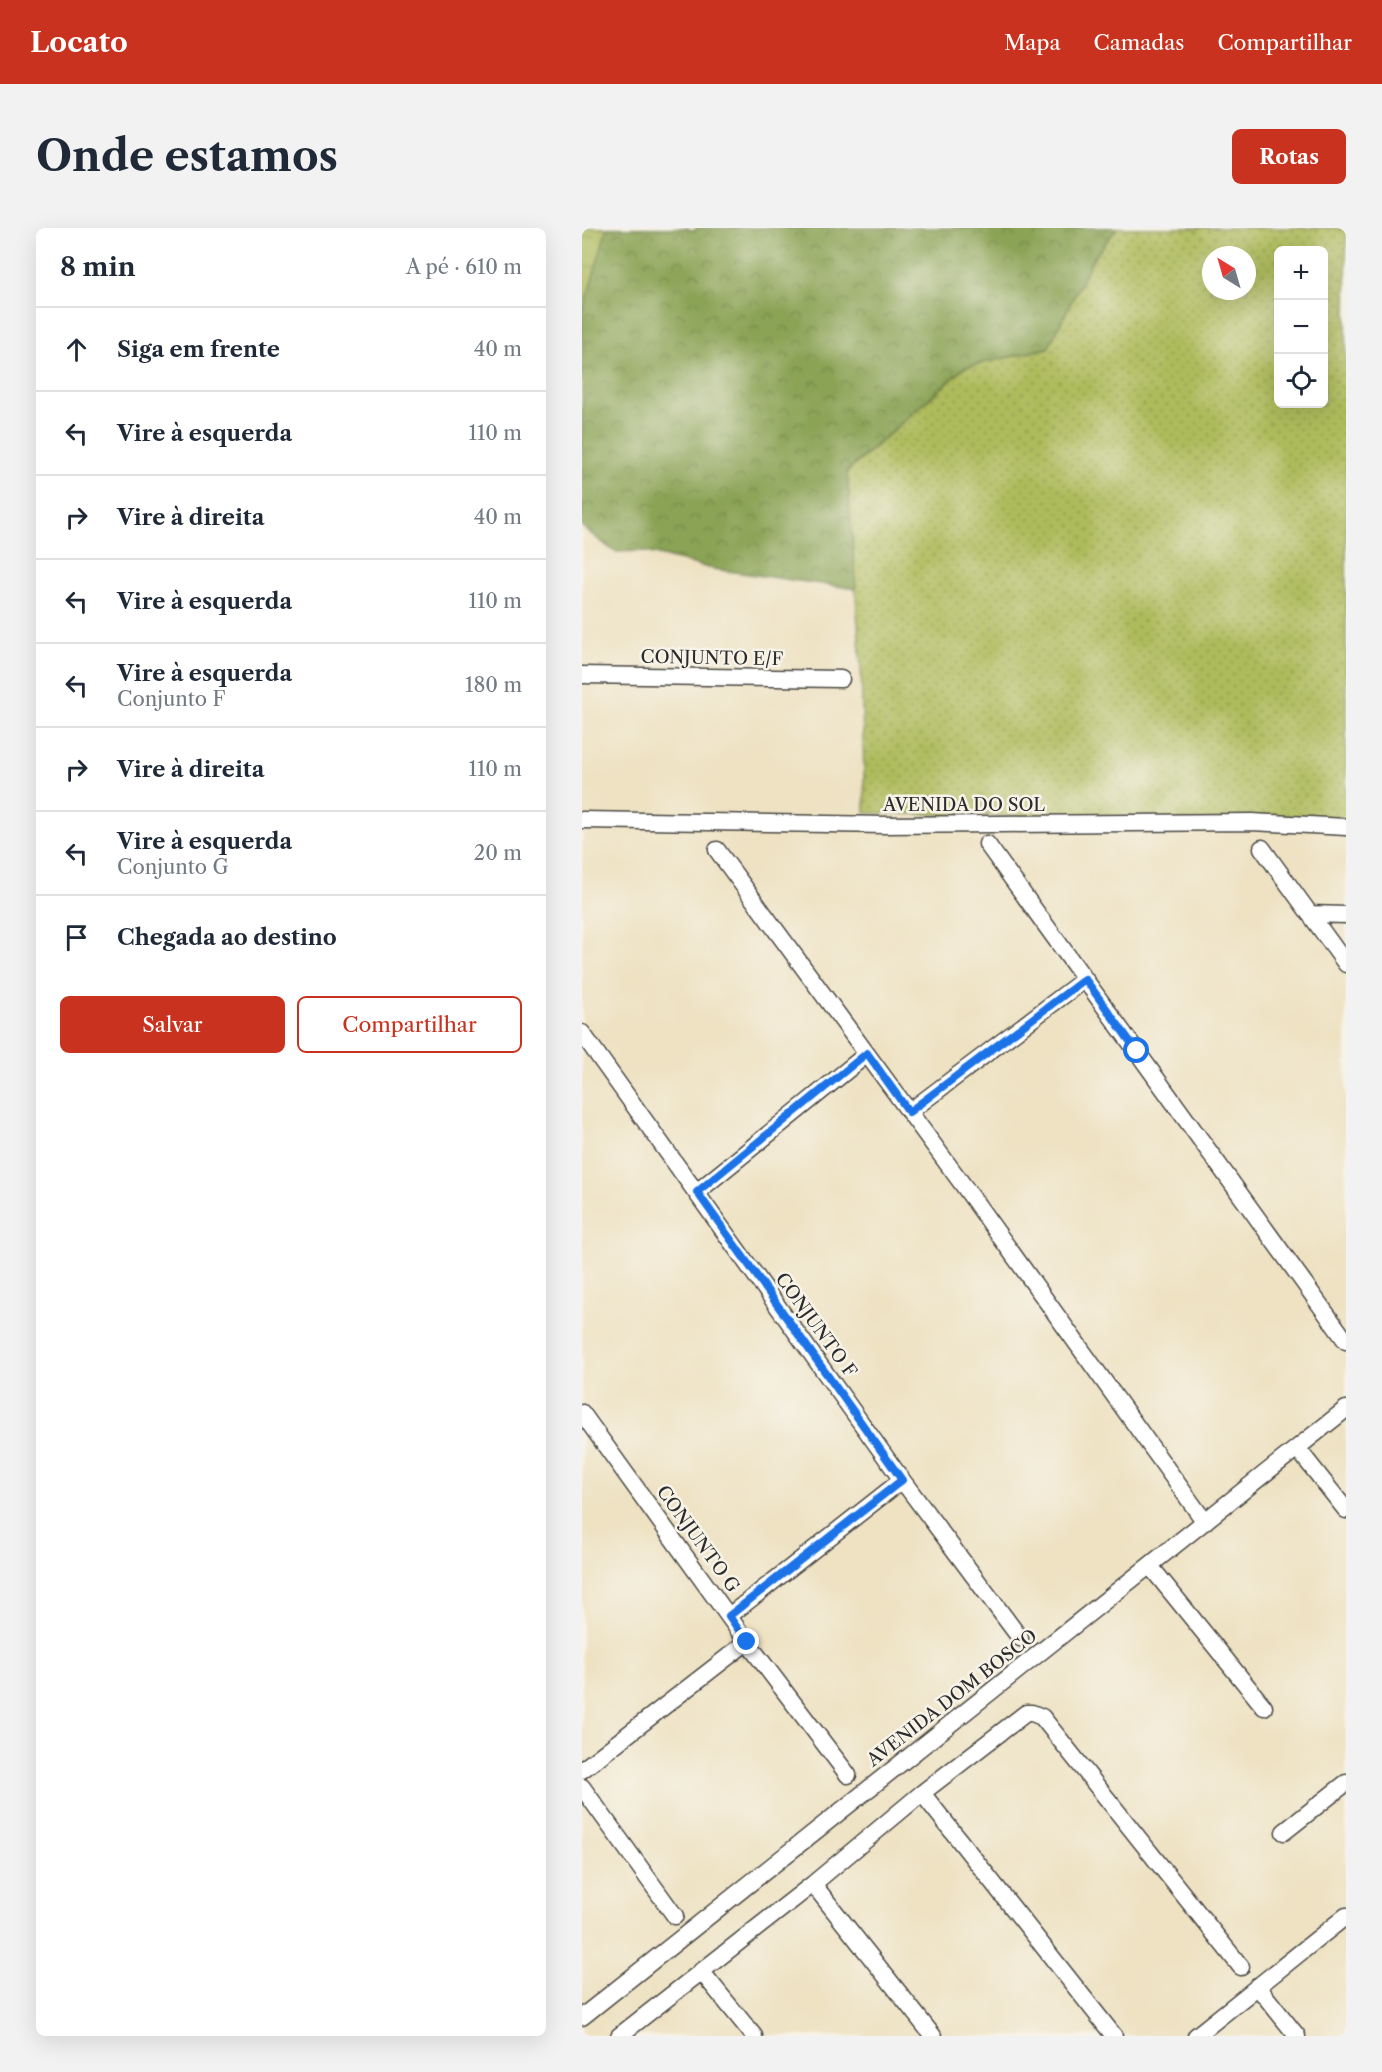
<!DOCTYPE html>
<html lang="pt">
<head>
<meta charset="utf-8">
<style>
	body { margin:0; font-family:"Libre Caslon Text",serif; background:#f2f2f3; color:#1f2937 }
	.controls { position:absolute; right:18px; top:18px; display:grid; overflow:hidden; border-radius:9px; box-shadow:0 6px 24px #0002 }
	.controls button { width:54px; height:54px; display:grid; place-items:center; padding:0; border:0; border-bottom:2px solid #e0e1e3; background:#fff; color:#1f2937; font:30px sans-serif }
	.compass { position:absolute; left:620px; top:18px; width:54px; height:54px; border-radius:50%; background:#fff; box-shadow:0 6px 24px #0002; rotate:323deg }
	.stop { position:absolute; width:18px; height:18px; margin:-14px; border:4px solid #1a73e8; border-radius:50%; background:#fff }
	.stop.end { background:#1a73e8; border-color:#fff; box-shadow:0 2px 6px #0008 }
	.list { margin:0; padding:0; list-style:none }
	h2 { display:flex; justify-content:space-between; align-items:center; height:78px; margin:0; padding:0 24px; font-size:26px }
	h2 small { font-size:20px; font-weight:400; color:#747a83 }
	.list li { display:grid; grid-template-columns:39px 1fr auto; gap:18px; align-items:center; box-sizing:border-box; height:84px; padding:0 24px; border-top:2px solid #e0e1e3 }
	.list b { display:block; font-size:22px; white-space:nowrap }
	.list p { margin:0; font-size:20px; white-space:nowrap; color:#747a83 }
	.list em { font-size:20px; font-style:normal; color:#747a83 }
	.actions { display:flex; gap:12px; padding:18px 24px }
	.actions a { flex:1; padding:14px 0; border:2px solid #c8321e; border-radius:9px; text-align:center; font-size:21px; color:#c8321e }
	.actions .main { background:#c8321e; color:#fff }
	.icon { flex:none; width:33px; height:33px; fill:none; stroke:currentColor; stroke-width:2; stroke-linecap:round; stroke-linejoin:round }
	.map { position:relative; flex:none; width:764px; height:1808px; overflow:hidden; border-radius:9px }
	header { display:flex; align-items:center; gap:36px; box-sizing:border-box; height:84px; padding:0 30px; background:#c8321e; color:#fff }
	header strong { font-size:28px }
	nav { display:flex; gap:33px; margin-inline-start:auto; font-size:21px }
	.intro { display:flex; align-items:center; justify-content:space-between; box-sizing:border-box; height:144px; padding:0 36px }
	h1 { margin:0; font-size:42px }
	.button { padding:15px 27px; border-radius:9px; background:#c8321e; color:#fff; font-size:21px; font-weight:700 }
	main { display:flex; gap:36px; padding:0 36px }
	aside { flex:1; background:#fff; border-radius:9px; box-shadow:0 6px 24px #0002 }
	.map>svg:first-child { display:block }
	.grass { fill:url(#grass-dots); stroke:#6c7344; stroke-width:1.5; fill-rule:evenodd }
	.forest { fill:url(#forest-crowns); stroke:#5a6740; stroke-width:1.5 }
	.park { fill:url(#park-tufts); stroke:#6c7344; stroke-width:1.5 }
	.lines { fill:none; stroke-linecap:round; stroke-linejoin:round }
	.minor-casing { stroke:#484642; stroke-width:19 }
	.minor { stroke:#fff; stroke-width:16 }
	.route { stroke:#1a73e8; stroke-width:8 }
	.labels { text-anchor:middle; stroke-width:5; stroke-linejoin:round; paint-order:stroke }
	.street-label { font-size:18px; fill:#2b2b2b; stroke:#f7f3e8 }
</style>
</head>
<body>
<header>
<strong>Locato</strong>
<nav><a>Mapa</a><a>Camadas</a><a>Compartilhar</a></nav>
</header>
<div class="intro"><h1>Onde estamos</h1><a class="button">Rotas</a></div>
<main>
<aside>
<h2>8 min<small>A pé · 610 m</small></h2>
<ul class="list">
<li><svg class="icon" aria-label="ahead" viewBox="0 0 24 24"><path d="M12 20V5M6 11l6-6 6 6"/></svg><div><b>Siga em frente</b></div><em>40 m</em></li>
<li><svg class="icon" aria-label="left" viewBox="0 0 24 24"><path d="M17 20v-9H6M10 6l-5 5 5 5"/></svg><div><b>Vire à esquerda</b></div><em>110 m</em></li>
<li><svg class="icon" aria-label="right" viewBox="0 0 24 24"><path d="M7 20v-9h11M14 6l5 5-5 5"/></svg><div><b>Vire à direita</b></div><em>40 m</em></li>
<li><svg class="icon" aria-label="left" viewBox="0 0 24 24"><path d="M17 20v-9H6M10 6l-5 5 5 5"/></svg><div><b>Vire à esquerda</b></div><em>110 m</em></li>
<li><svg class="icon" aria-label="left" viewBox="0 0 24 24"><path d="M17 20v-9H6M10 6l-5 5 5 5"/></svg><div><b>Vire à esquerda</b><p>Conjunto F</p></div><em>180 m</em></li>
<li><svg class="icon" aria-label="right" viewBox="0 0 24 24"><path d="M7 20v-9h11M14 6l5 5-5 5"/></svg><div><b>Vire à direita</b></div><em>110 m</em></li>
<li><svg class="icon" aria-label="left" viewBox="0 0 24 24"><path d="M17 20v-9H6M10 6l-5 5 5 5"/></svg><div><b>Vire à esquerda</b><p>Conjunto G</p></div><em>20 m</em></li>
<li><svg class="icon" aria-label="arrive" viewBox="0 0 24 24"><path d="M6 21V4h12l-3 4 3 4H6"/></svg><div><b>Chegada ao destino</b></div></li>
</ul>
<div class="actions"><a class="main">Salvar</a><a>Compartilhar</a></div>
</aside>
<div class="map">
<svg width="764" height="1808" viewBox="0 0 764 1808">
	<defs>
		<pattern id="grass-dots" width="8" height="8" patternUnits="userSpaceOnUse" patternTransform="scale(1.5)"><rect width="8" height="8" fill="#aebb5c"/><path d="M2 2h.1M6 6h.1" fill="none" stroke="#8e984c" stroke-width="1.8" stroke-linecap="round"/></pattern>
		<pattern id="forest-crowns" width="20" height="18" patternUnits="userSpaceOnUse" patternTransform="scale(1.5)"><rect width="20" height="18" fill="#8aa354"/><path d="M2 6a3 3 0 1 1 6 0M12 15a3 3 0 1 1 6 0" fill="none" stroke="#718546"/></pattern>
		<pattern id="park-tufts" width="24" height="20" patternUnits="userSpaceOnUse" patternTransform="scale(1.5)"><rect width="24" height="20" fill="#aebb5c"/><path d="M3 7l-1-3M5 7V3M7 7l1-3M15 17l-1-3M17 17v-4M19 17l1-3" fill="none" stroke="#8e984c"/></pattern>
	</defs>
	<rect width="100%" height="100%" fill="#f7f3e8"/>
	<filter id="ink" filterUnits="userSpaceOnUse"><feTurbulence type="fractalNoise" baseFrequency=".0167" numOctaves="2"/><feDisplacementMap in="SourceGraphic" scale="12" xChannelSelector="R" yChannelSelector="G"/><feConvolveMatrix kernelMatrix="1 2 1 2 8 2 1 2 1" color-interpolation-filters="sRGB"/></filter>
	<filter id="wash" filterUnits="userSpaceOnUse"><feTurbulence type="fractalNoise" baseFrequency=".008" numOctaves="4" result="noise"/><feDisplacementMap in="SourceGraphic" scale="24" xChannelSelector="R" yChannelSelector="G"/><feGaussianBlur stdDeviation="1.35" result="paint"/><feColorMatrix in="noise" values="0 0 0 0 0 0 0 0 0 0 0 0 0 0 0 0 0 1.4 0 .05"/><feComposite in="paint" operator="in"/></filter>
	<g filter="url(#wash)">
		<rect width="100%" height="100%" fill="#eee2c3"/>
		<path class="grass" d="M535 0H764V596L283 585 279 439 265 244 383 139 466 120 510 32ZM696 22H742V176H696ZM629 27H665V63H629Z"/>
		<path class="forest" d="M25 0H104L113 3 114 0H535L510 32 466 120 383 139 265 243 274 361 131 341 60 323 33 324 0 299V86Z"/>
		<path class="park" d="M0 0H25L0 86Z"/>
	</g>
	<g filter="url(#ink)">
		<g class="lines">
			<g class="minor-casing">
				<path id="minor" d="M0 447 259 451
					M0 592 303 597 670 594 764 599
					M405 616 764 1113
					M680 620 764 736
					M135 622 384 961 623 1294
					M728 686 764 687
					M0 805 320 1252 438 1410
					M327 884 503 751
					M115 964 285 826
					M0 1185 165 1414 266 1547
					M715 1220 764 1282
					M568 1338 682 1479
					M147 1388 320 1252
					M0 1542 165 1414
					M0 1559 93 1688
					M340 1565 532 1808
					M702 1604 764 1555
					M231 1656 351 1808
					M119 1743 172 1808
					M675 1758 715 1808
					M0 1789 764 1181
					M37 1808 231 1656 340 1565 444 1485H450L460 1489 659 1739
					M614 1808 764 1688"/>
			</g>
			<use href="#minor" class="minor"/>
		</g>
	</g>
	<g class="lines" filter="url(#ink)">
		<path class="route" d="M165 1414 147 1388 320 1252 115 964 285 825 327 884 503 751 555 823"/>
	</g>
	<g class="labels">
		<g class="street-label">
			<text transform="translate(130 430) rotate(1)" y="6">CONJUNTO E/F</text>
			<text x="382" y="583">AVENIDA DO SOL</text>
			<text transform="translate(234 1097) rotate(54)" y="6">CONJUNTO F</text>
			<text transform="translate(116 1311) rotate(54)" y="6">CONJUNTO G</text>
			<text transform="translate(370 1470) rotate(-38)" y="6">AVENIDA DOM BOSCO</text>
		</g>
	</g>
</svg>
<div class="controls">
<button>+</button>
<button>−</button>
<button><svg class="icon" aria-label="locate" viewBox="0 0 24 24"><circle cx="12" cy="12" r="6"/><path d="M12 2v4M12 18v4M2 12h4M18 12h4"/></svg></button>
</div>
<svg class="compass" viewBox="-18 -18 36 36"><path d="M0-13l5 13h-10z" fill="#e53935"/><path d="M0 13l5-13h-10z" fill="#747a83"/></svg>
<div class="stop" style="left:555px;top:823px"></div>
<div class="stop end" style="left:165px;top:1414px"></div>
</div>
</main>
</body>
</html>
